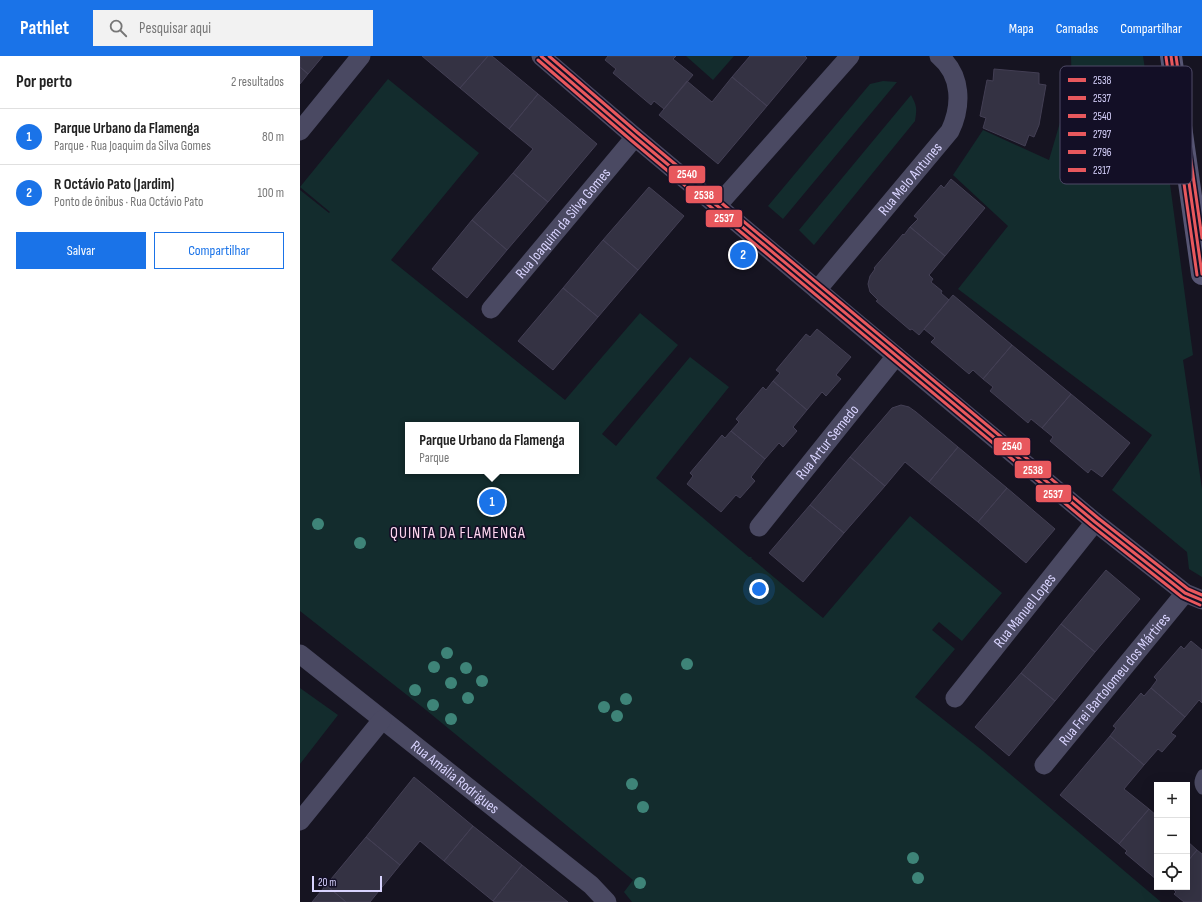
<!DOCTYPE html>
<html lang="pt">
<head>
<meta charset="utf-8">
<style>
	body { margin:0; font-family:"Sofia Sans Condensed",sans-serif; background:#f2f2f2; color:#222 }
	.controls { position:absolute; right:12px; bottom:12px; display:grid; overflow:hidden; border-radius:0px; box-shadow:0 4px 16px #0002 }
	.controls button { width:36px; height:36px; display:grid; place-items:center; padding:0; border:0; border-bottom:1px solid #e0e0e0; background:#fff; color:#222; font:20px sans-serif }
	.scale { position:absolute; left:12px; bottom:10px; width:70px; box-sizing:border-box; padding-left:4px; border:2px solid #d9d4ff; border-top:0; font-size:11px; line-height:14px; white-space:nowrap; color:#d9d4ff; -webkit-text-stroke:3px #130f26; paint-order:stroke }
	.you { position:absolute; left:459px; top:533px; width:14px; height:14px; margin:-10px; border:3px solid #fff; border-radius:50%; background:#1a73e8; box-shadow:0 0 0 6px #1a73e833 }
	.badge { display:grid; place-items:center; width:26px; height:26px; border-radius:50%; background:#1a73e8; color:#fff; font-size:13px; font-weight:700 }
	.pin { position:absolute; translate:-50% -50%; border:2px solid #fff; box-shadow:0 1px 4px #0006 }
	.popup { position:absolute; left:105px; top:366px; width:174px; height:52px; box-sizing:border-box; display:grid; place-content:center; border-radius:0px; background:#fff; filter:drop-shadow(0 1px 3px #0005); font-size:13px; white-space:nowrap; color:#767676 }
	.popup b { font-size:15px; color:#222 }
	.popup::after { content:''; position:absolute; left:50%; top:100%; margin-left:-8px; border:8px solid transparent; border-top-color:#fff }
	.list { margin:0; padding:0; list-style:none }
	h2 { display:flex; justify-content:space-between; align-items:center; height:52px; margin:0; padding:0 16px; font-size:17px }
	h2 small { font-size:13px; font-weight:400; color:#767676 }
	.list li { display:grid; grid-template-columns:26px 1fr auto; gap:12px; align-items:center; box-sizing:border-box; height:56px; padding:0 16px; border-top:1px solid #e0e0e0 }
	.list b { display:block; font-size:15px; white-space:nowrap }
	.list p { margin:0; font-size:13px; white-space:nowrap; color:#767676 }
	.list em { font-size:13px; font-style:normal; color:#767676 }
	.actions { display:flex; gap:8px; padding:12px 16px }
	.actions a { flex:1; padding:9px 0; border:1px solid #1a73e8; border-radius:0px; text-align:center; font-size:14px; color:#1a73e8 }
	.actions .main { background:#1a73e8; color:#fff }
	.icon { flex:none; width:22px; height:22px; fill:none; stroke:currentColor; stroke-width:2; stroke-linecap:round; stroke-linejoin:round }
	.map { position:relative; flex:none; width:902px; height:846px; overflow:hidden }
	header { display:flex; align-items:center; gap:24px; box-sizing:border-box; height:56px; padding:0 20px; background:#1a73e8; color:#fff }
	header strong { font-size:19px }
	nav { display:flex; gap:22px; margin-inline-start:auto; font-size:14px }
	.search { width:280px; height:36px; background:#f2f2f2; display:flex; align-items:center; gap:10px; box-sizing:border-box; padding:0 14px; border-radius:0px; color:#767676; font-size:15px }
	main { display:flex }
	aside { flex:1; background:#fff }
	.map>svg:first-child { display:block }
	.green { fill:#132c2d; fill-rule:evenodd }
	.building { fill:#343243; stroke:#433f54 }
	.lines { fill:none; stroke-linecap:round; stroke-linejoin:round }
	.lane { stroke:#4a4962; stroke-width:9 }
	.street { stroke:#4a4962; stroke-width:19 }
	.secondary { stroke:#575674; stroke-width:22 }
	.bus-1-casing { stroke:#130f26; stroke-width:6 }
	.bus-2-casing { stroke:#130f26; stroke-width:6 }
	.bus-3-casing { stroke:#130f26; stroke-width:6 }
	.bus-4-casing { stroke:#130f26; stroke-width:6 }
	.bus-5-casing { stroke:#130f26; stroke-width:6 }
	.bus-6-casing { stroke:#130f26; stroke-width:6 }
	.bus-1 { stroke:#e8585d; stroke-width:3 }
	.bus-2 { stroke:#e8585d; stroke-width:3 }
	.bus-3 { stroke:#e8585d; stroke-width:3 }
	.bus-4 { stroke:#e8585d; stroke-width:3 }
	.bus-5 { stroke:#e8585d; stroke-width:3 }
	.bus-6 { stroke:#e8585d; stroke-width:3 }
	.tree { fill:#3e8478 }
	.labels { text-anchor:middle; stroke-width:3.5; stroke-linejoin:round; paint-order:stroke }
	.street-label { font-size:15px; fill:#d9d4ff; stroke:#130f26 }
	.neighbourhood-label { font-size:16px; letter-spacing:1px; fill:#ffd6f0; stroke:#130f26 }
	.key { fill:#130f26; stroke:#4e4a67; stroke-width:1 }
	.key-label { font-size:11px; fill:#d9d4ff }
	.line-badge { stroke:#130f26; stroke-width:1.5 }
	.badge-label { font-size:11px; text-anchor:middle; font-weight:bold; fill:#fff }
</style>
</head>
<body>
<header>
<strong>Pathlet</strong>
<div class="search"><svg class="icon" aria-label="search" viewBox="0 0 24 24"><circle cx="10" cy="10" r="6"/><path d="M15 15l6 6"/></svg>Pesquisar aqui</div>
<nav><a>Mapa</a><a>Camadas</a><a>Compartilhar</a></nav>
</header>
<main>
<aside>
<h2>Por perto<small>2 resultados</small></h2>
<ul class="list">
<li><span class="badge">1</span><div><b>Parque Urbano da Flamenga</b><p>Parque · Rua Joaquim da Silva Gomes</p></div><em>80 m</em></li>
<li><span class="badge">2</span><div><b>R Octávio Pato (Jardim)</b><p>Ponto de ônibus · Rua Octávio Pato</p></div><em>100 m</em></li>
</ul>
<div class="actions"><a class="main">Salvar</a><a>Compartilhar</a></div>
</aside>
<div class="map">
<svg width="902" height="846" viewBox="0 0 902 846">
	<rect width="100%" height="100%" fill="#161421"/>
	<path class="green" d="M386 0H434L413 24Z
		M771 0H843L854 74 863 76 893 299 883 304 902 433V521L889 513 887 496 812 434 852 379 658 233 708 170 653 119 683 74 749 104 761 63 772 39Z
		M88 23 179 97 91 204 265 344 340 257 378 289 302 378 316 390 390 301 429 331 356 422 449 501H452L451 502 523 562 610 460 702 537 662 585 639 566 632 574 655 593 615 641 683 695 861 846H332L324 836 333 824 126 654 0 555V134L29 157 30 156 0 131ZM108 369H276V415H108Z
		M583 25 597 26 483 163 468 150 570 28Z
		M611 39C617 50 617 53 615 65L514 189 499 174Z
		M0 632 38 659 0 708Z"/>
	<path class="building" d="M0 0H23L8 18 0 11Z
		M122 0H188L160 32Z
		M188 0H192L238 38 209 73 160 32Z
		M308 0H376L373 3 393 19 364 53 354 45 351 49 313 17 316 13 305 4Z
		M450 0H505L507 2 467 50 432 21Z
		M0 11 8 18 0 28Z
		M694 13 739 17V28L746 29 739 69 734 81 729 79 725 90 683 72 686 62 680 60 687 24 693 25Z
		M432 21 467 50 418 108 359 59 387 25 412 46Z
		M238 38 297 88 248 146 213 117 233 93 209 73Z
		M213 117 248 146 207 194 172 164Z
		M651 123 685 152 645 200 610 171 618 163 614 160 641 129 644 132Z
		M349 131 384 160 338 214 303 184Z
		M172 164 207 194 167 242 132 213Z
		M610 171 645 200 629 219 633 223 631 226 642 235 641 237 649 244 619 279 612 273 610 274 576 245 578 244 570 236 568 228 570 220 575 213 574 212 603 178 604 179Z
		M303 184 338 214 298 261 263 232Z
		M263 232 298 261 253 314 218 285Z
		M653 239 712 289 683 323 673 314 669 318 631 286 635 282 624 273Z
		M517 273 551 301 536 319 541 323 526 340 522 336 507 354 473 325 480 317 476 314 506 278 510 281Z
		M712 289 771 338 742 372 731 363 728 367 690 335 693 331 683 323Z
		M473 325 507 354 493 371 497 375 483 391 479 387 465 403 431 375 439 366 436 363 463 331 466 334Z
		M771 338 830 387 802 421 791 413 788 417 750 385 753 381 742 372Z
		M601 349 609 351 616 356 658 391 629 426 605 406 585 430 550 401 592 352Z
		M431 375 465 403 451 421 455 425 440 442 436 439 421 456 387 428 393 420 390 417 422 379 425 382Z
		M658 391 707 432 678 466 629 426Z
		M550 401 585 430 544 477 510 449Z
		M707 432 755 473 726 507 678 466Z
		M510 449 544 477 503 526 469 497Z
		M806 514 840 543 795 596 761 568Z
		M761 568 795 596 755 645 721 617Z
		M891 585 902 594V647L899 644 885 661 851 632 857 624 854 621 881 590 884 593Z
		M721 617 755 645 709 700 675 671Z
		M851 632 885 661 871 677 876 680 862 696 858 693 844 709 810 680 816 672 813 670 841 637 844 640Z
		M810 680 844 709 824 733 849 753 819 788 760 739Z
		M114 721 173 770 144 805 120 785 100 809 66 781Z
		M849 753 857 760V824L825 797 827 795 819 788Z
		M173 770 222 809 193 845 144 805Z
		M66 781 100 809 70 846H46L26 829Z
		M887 785 897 794 887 806Z
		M897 794 902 798V846H884L874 838 876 836 871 831H887V806Z
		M222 809 268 846H195L193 845Z
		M26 829 46 846H12Z"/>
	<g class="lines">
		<path class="lane" d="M902 718C898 724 898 729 902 734"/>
		<g class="street">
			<path d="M241 0 335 81 596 300 795 466 885 537 902 544"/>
			<path d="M0 75 61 0"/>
			<path d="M417 150 550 0"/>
			<path id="s1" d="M517 234 650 75C662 50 662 19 639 0"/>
			<path id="s2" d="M191 253 335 81"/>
			<path id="s3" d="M459 471 596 300"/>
			<path id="s4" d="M0 598 291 829 307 846"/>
			<path id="s5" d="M655 642 795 466"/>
			<path id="s6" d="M744 709 885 537"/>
			<path d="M0 765 82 664"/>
		</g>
		<path class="secondary" d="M871 0 902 218"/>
		<g class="bus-1-casing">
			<path id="bus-1" d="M241 0 335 81 795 466 885 537 902 544"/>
		</g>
		<g class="bus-2-casing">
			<path id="bus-2" d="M238 4 332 85 792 470 882 541 900 549"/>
		</g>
		<g class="bus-3-casing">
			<path id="bus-3" d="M249 0 338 77 798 462 888 533 902 539"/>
		</g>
		<g class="bus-4-casing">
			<path id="bus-4" d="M871 0 902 218"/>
		</g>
		<g class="bus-5-casing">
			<path id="bus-5" d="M866 1 897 219"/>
		</g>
		<g class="bus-6-casing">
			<path id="bus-6" d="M876 0 902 182"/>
		</g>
		<use href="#bus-1" class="bus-1"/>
		<use href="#bus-2" class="bus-2"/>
		<use href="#bus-3" class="bus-3"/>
		<use href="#bus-4" class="bus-4"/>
		<use href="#bus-5" class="bus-5"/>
		<use href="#bus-6" class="bus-6"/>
	</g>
	<g class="tree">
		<circle cx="18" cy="468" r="6"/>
		<circle cx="60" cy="487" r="6"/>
		<circle cx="147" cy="597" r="6"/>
		<circle cx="387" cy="608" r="6"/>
		<circle cx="134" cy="611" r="6"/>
		<circle cx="166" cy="612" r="6"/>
		<circle cx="182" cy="625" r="6"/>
		<circle cx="151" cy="627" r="6"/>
		<circle cx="115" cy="634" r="6"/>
		<circle cx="168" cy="642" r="6"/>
		<circle cx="326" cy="643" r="6"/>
		<circle cx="133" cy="649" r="6"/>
		<circle cx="304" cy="651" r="6"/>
		<circle cx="317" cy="660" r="6"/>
		<circle cx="151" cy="663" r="6"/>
		<circle cx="332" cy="728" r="6"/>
		<circle cx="343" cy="751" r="6"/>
		<circle cx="613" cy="802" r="6"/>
		<circle cx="618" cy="822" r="6"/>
		<circle cx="340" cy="827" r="6"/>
	</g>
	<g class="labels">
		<g class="street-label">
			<text dy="5" stroke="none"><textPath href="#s1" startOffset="145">Rua Melo Antunes</textPath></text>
			<text dy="5" stroke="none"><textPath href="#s2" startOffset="112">Rua Joaquim da Silva Gomes</textPath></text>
			<text dy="5" stroke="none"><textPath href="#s3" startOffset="109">Rua Artur Semedo</textPath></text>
			<text dy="5" stroke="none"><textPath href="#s5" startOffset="112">Rua Manuel Lopes</textPath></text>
			<text dy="5" stroke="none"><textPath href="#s6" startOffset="111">Rua Frei Bartolomeu dos Mártires</textPath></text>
			<text dy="5" stroke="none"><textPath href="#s4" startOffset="198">Rua Amália Rodrigues</textPath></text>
		</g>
		<g class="neighbourhood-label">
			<text x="158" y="482">QUINTA DA FLAMENGA</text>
		</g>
	</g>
	<rect x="760" y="10" width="132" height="118" rx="6" class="key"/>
	<rect x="768" y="22" width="18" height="4" fill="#e8585d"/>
	<rect x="768" y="40" width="18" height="4" fill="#e8585d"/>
	<rect x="768" y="58" width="18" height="4" fill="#e8585d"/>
	<rect x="768" y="76" width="18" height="4" fill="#e8585d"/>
	<rect x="768" y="94" width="18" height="4" fill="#e8585d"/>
	<rect x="768" y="112" width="18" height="4" fill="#e8585d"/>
	<g class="key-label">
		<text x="793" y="28">2538</text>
		<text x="793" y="46">2537</text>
		<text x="793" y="64">2540</text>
		<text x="793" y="82">2797</text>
		<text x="793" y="100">2796</text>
		<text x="793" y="118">2317</text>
	</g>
	<g class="line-badge">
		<rect x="368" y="109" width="38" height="19" rx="4" fill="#e8585d"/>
		<rect x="385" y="129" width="38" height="19" rx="4" fill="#e8585d"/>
		<rect x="405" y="153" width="38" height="19" rx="4" fill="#e8585d"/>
		<rect x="693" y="381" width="38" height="19" rx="4" fill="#e8585d"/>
		<rect x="714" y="404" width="38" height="19" rx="4" fill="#e8585d"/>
		<rect x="735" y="428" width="37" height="19" rx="4" fill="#e8585d"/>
	</g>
	<g class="badge-label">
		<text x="387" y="122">2540</text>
		<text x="404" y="143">2538</text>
		<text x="424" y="166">2537</text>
		<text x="712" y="394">2540</text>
		<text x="733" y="418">2538</text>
		<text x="753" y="442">2537</text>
	</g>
</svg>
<div class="controls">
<button>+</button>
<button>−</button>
<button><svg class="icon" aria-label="locate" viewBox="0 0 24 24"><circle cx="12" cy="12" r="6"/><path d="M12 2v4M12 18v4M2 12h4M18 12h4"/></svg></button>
</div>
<div class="scale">20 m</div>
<div class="you"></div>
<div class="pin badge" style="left:192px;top:446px">1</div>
<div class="popup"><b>Parque Urbano da Flamenga</b>Parque</div>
<div class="pin badge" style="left:443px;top:199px">2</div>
</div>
</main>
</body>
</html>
